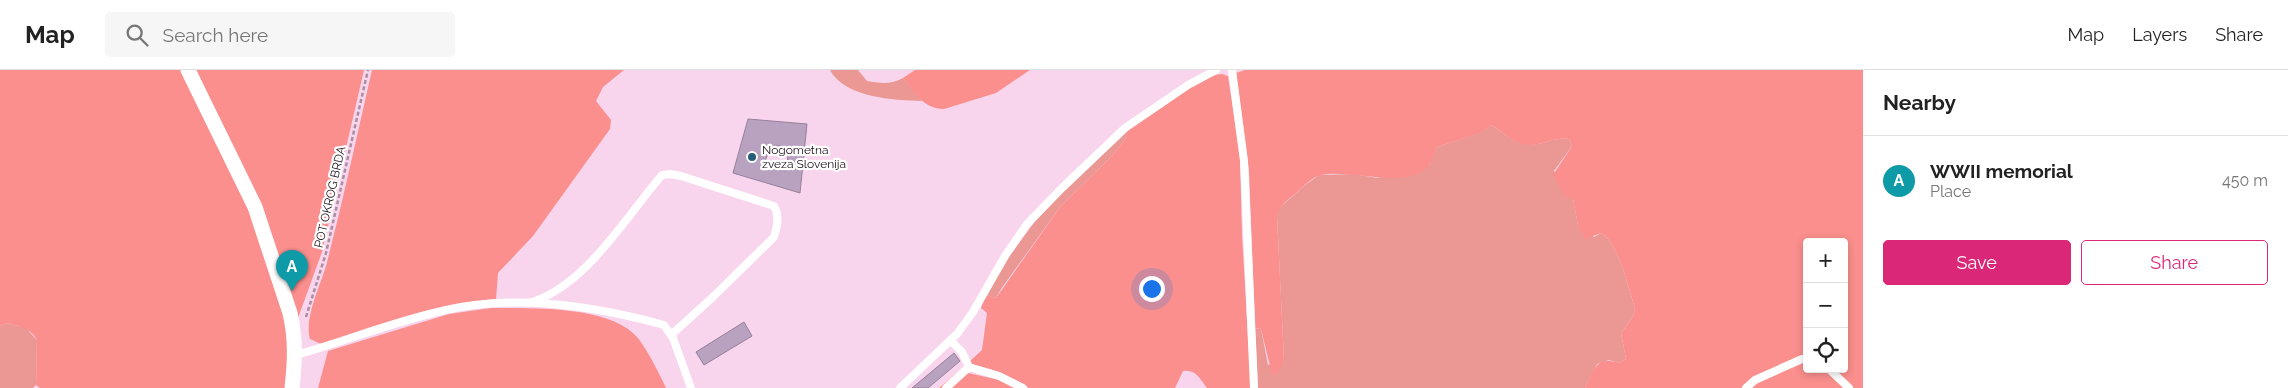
<!DOCTYPE html>
<html lang="en">
<head>
<meta charset="utf-8">
<style>
	body { margin:0; font-family:Raleway,sans-serif; background:#f6f6f6; color:#222 }
	.controls { position:absolute; right:15px; bottom:15px; display:grid; overflow:hidden; border-radius:5px; box-shadow:0 2px 8px #0003 }
	.controls button { width:45px; height:45px; display:grid; place-items:center; padding:0; border:0; border-bottom:1px solid #e0e0e0; background:#fff; color:#222; font:25px sans-serif }
	.you { position:absolute; left:1151px; top:218px; width:18px; height:18px; margin:-12px; border:4px solid #fff; border-radius:50%; background:#1a73e8; box-shadow:0 0 0 8px #1a73e833 }
	.badge { display:grid; place-items:center; width:32px; height:32px; border-radius:50%; background:#db2777; color:#fff; font-size:16px; font-weight:700 }
	.pin { position:absolute; translate:-50% -41px; filter:drop-shadow(0 1px 2px #0008) }
	.pin::after { content:''; position:absolute; top:26px; width:18px; height:15px; background:inherit; clip-path:polygon(0 0,100% 0,50% 100%) }
	.list { margin:0; padding:0; list-style:none }
	h2 { display:flex; justify-content:space-between; align-items:center; height:65px; margin:0; padding:0 20px; font-size:21px }
	h2 small { font-size:16px; font-weight:400; color:#767676 }
	.list li { display:grid; grid-template-columns:32px 1fr auto; gap:15px; align-items:center; box-sizing:border-box; height:90px; padding:0 20px; border-top:1px solid #e0e0e0 }
	.list b { display:block; font-size:19px; white-space:nowrap }
	.list p { margin:0; font-size:16px; white-space:nowrap; color:#767676 }
	.list em { font-size:16px; font-style:normal; color:#767676 }
	.actions { display:flex; gap:10px; padding:15px 20px }
	.actions a { flex:1; padding:11px 0; border:1px solid #db2777; border-radius:5px; text-align:center; font-size:18px; color:#db2777 }
	.actions .main { background:#db2777; color:#fff }
	.icon { flex:none; width:28px; height:28px; fill:none; stroke:currentColor; stroke-width:2; stroke-linecap:round; stroke-linejoin:round }
	.map { position:relative; flex:none; width:1863px; height:318px; overflow:hidden }
	header { display:flex; align-items:center; gap:30px; box-sizing:border-box; height:70px; padding:0 25px; background:#fff; border-bottom:1px solid #e0e0e0 }
	header strong { font-size:24px }
	nav { display:flex; gap:28px; margin-inline-start:auto; font-size:18px }
	.search { width:350px; height:45px; background:#f6f6f6; display:flex; align-items:center; gap:12px; box-sizing:border-box; padding:0 18px; border-radius:5px; color:#767676; font-size:19px }
	main { display:flex }
	aside { flex:1; background:#fff }
	.map>svg:first-child { display:block }
	.green { fill:#eb9894 }
	.forest { fill:#fa8f8d; fill-rule:evenodd }
	.building { fill:#b8a2bf; stroke:#96809d; fill-rule:evenodd }
	.lines { fill:none; stroke-linecap:round; stroke-linejoin:round }
	.path { stroke:#aa8fa1; stroke-width:2.5; stroke-dasharray:4 2.5; stroke-linecap:butt }
	.service { stroke:#fff; stroke-width:8 }
	.minor { stroke:#fff; stroke-width:15 }
	.poi-dot { fill:#265d78; stroke:#fff; stroke-width:2 }
	.labels { text-anchor:middle; stroke-width:4.5; stroke-linejoin:round; paint-order:stroke }
	.poi-label { font-size:12px; fill:#1c1018; stroke:#fff; text-anchor:start }
	.street-label { font-size:12px; fill:#1c1018; stroke:#fff }
</style>
</head>
<body>
<header>
<strong>Map</strong>
<div class="search"><svg class="icon" aria-label="search" viewBox="0 0 24 24"><circle cx="10" cy="10" r="6"/><path d="M15 15l6 6"/></svg>Search here</div>
<nav><a>Map</a><a>Layers</a><a>Share</a></nav>
</header>
<main>
<div class="map">
<svg width="1863" height="318" viewBox="0 0 1863 318">
	<rect width="100%" height="100%" fill="#f8d5ec"/>
	<path class="green" d="M830 0H858L867 11C880 13 891 15 903 8L922 31C894 30 845 28 830 0Z
		M1492 55C1505 65 1520 77 1538 74 1552 71 1553 68 1569 69L1572 76 1554 101 1573 128 1578 155 1594 167 1601 163C1619 173 1628 218 1635 238L1633 247 1621 263 1626 289 1619 293 1609 290 1597 294 1585 318H1258L1255 258 1261 259 1268 295 1284 290 1277 146 1278 139 1304 116 1319 105 1354 104 1377 108 1429 95 1437 77 1479 63Z
		M1127 60V67L1111 87 1060 137 1001 219 996 228 986 225 1007 189 1042 142Z
		M6 253 26 258 37 270 36 315 33 318H0V256Z"/>
	<path class="forest" d="M0 0H183L249 138 290 267 285 318H40L36 315 37 270C31 258 18 256 6 253L0 256Z
		M194 0H364L322 182 298 248Z
		M372 0H624L603 17 596 31 611 50 610 59 533 166 498 203 496 229C436 233 380 257 323 275L310 269C304 249 320 216 326 196 343 131 357 65 372 0Z
		M915 0H1030L996 23 944 39C924 39 914 22 903 8Z
		M1245 0H1863V318H1585C1595 299 1595 286 1619 293L1626 289 1621 263 1633 247 1635 238C1628 218 1619 173 1601 163L1585 169 1578 155 1573 129 1565 127 1553 105 1572 76 1569 69C1555 68 1551 71 1538 74 1520 79 1506 65 1492 55L1480 63 1437 77C1434 85 1431 95 1424 100 1401 118 1349 99 1321 105 1312 107 1303 117 1296 123 1288 130 1279 135 1277 146L1284 290 1277 305 1272 304 1261 259 1255 258 1249 101 1236 3ZM1807 172H1844V299H1807Z
		M1222 4 1228 6 1240 87 1242 165 1251 318H1207C1200 309 1196 299 1183 301L1175 318H1029L993 300 971 295 969 292 982 280 987 243 981 238 986 225 996 228 1060 137 1111 87 1127 67V60C1150 44 1195 6 1222 4Z
		M491 238C529 238 611 235 638 268 649 283 658 301 666 318H318L328 281 449 244Z
		M959 301 1004 311 1017 318H939Z"/>
	<path class="building" d="M748 49 807 54 800 123 733 103ZM775 76H781L786 80 788 86 786 101 772 98 765 92 769 79Z
		M744 252 752 266 704 295 696 282Z
		M954 283 960 291 928 318H912Z"/>
	<g class="lines">
		<path class="path" d="M306 247 326 183 368 0"/>
		<path class="service" d="M1232 0 1244 91 1254 318
			M529 233C585 217 625 148 662 105L670 104 681 106 774 136C780 146 777 157 774 167L714 226 671 265
			M951 271 962 282 969 297
			M296 285C346 271 395 251 446 240 516 224 595 236 664 255L673 268 691 318
			M1829 299 1849 318
			M900 318 957 264 973 242 1005 186 1027 154 1062 118 1125 58 1188 15 1216 0
			M946 318 969 297 999 306 1023 318
			M1746 318 1755 310 1802 289H1807"/>
		<path class="minor" d="M188 0 255 137 290 243C296 269 295 291 292 318"/>
	</g>
	<circle class="poi-dot" cx="752" cy="87" r="5"/>
	<g class="labels">
		<g class="poi-label">
			<text x="762" y="84">Nogometna<tspan x="762" dy="14">zveza Slovenija</tspan></text>
		</g>
		<g class="street-label">
			<text transform="translate(330 127) rotate(-77)" y="4">POT OKROG BRDA</text>
		</g>
	</g>
</svg>
<div class="controls">
<button>+</button>
<button>−</button>
<button><svg class="icon" aria-label="locate" viewBox="0 0 24 24"><circle cx="12" cy="12" r="6"/><path d="M12 2v4M12 18v4M2 12h4M18 12h4"/></svg></button>
</div>
<div class="you"></div>
<div class="pin badge" style="left:292px;top:221px;background:#0f9aa8">A</div>
</div>
<aside>
<h2>Nearby<small></small></h2>
<ul class="list">
<li><span class="badge" style="background:#0f9aa8">A</span><div><b>WWII memorial</b><p>Place</p></div><em>450 m</em></li>
</ul>
<div class="actions"><a class="main">Save</a><a>Share</a></div>
</aside>
</main>
</body>
</html>
